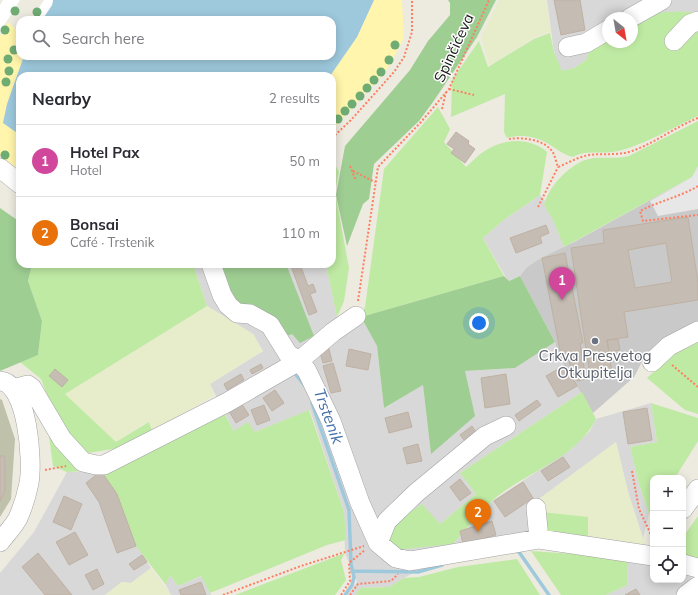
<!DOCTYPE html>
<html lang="en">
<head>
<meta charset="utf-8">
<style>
	body { margin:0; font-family:Mulish,sans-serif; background:#f7f7f7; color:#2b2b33 }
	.controls { position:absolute; right:12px; bottom:12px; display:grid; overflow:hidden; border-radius:8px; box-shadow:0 2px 10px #0003 }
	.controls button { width:36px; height:36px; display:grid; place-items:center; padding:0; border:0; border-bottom:1px solid #e1e1e2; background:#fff; color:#2b2b33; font:20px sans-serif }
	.compass { position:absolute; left:602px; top:12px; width:36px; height:36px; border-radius:50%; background:#fff; box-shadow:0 2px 10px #0003; rotate:149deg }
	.you { position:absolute; left:479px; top:323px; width:14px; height:14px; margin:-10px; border:3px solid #fff; border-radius:50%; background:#1a73e8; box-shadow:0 0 0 6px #1a73e833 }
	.badge { display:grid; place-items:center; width:26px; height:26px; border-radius:50%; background:#2563eb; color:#fff; font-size:13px; font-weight:700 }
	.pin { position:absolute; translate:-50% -33px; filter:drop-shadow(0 1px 2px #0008) }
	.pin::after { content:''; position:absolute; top:21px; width:14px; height:12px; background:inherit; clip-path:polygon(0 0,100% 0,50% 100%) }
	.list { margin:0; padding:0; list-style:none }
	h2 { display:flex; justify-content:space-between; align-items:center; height:52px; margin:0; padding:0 16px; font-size:17px }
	h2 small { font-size:13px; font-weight:400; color:#7c7c81 }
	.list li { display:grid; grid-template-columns:26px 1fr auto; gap:12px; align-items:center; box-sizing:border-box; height:72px; padding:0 16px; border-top:1px solid #e1e1e2 }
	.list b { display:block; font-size:15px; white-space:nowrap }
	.list p { margin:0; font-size:13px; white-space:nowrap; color:#7c7c81 }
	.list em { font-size:13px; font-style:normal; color:#7c7c81 }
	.icon { flex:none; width:22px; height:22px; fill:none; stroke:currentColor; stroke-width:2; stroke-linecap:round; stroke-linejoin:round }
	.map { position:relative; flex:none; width:698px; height:595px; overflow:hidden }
	.search { position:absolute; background:#fff; box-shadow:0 2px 10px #0003; left:16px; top:16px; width:320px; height:44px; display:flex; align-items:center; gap:10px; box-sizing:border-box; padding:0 14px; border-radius:12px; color:#7c7c81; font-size:15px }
	.panel { position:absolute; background:#fff; box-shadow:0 2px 10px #0003; left:16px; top:72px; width:320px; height:196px; border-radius:12px }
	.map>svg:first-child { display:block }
	.residential { fill:#d9d8d8 }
	.religious { fill:#c9c9c9 }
	.construction { fill:#c0c1ab }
	.farmland { fill:#e7edca }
	.grass { fill:#bfeaa3 }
	.forest { fill:#9fce93 }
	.sand { fill:#fff5ac }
	.parking { fill:#e7e7e7 }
	.water { fill:#9ec9dd }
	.pier { fill:#fff }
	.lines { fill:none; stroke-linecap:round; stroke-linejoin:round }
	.stream { stroke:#9ec9dd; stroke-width:3.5 }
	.building { fill:#c5bcb3; stroke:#bfb1a2; fill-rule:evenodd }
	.minor-casing { stroke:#a2a2a2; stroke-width:20 }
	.path { stroke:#fe7e60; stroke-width:2; stroke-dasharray:2 2; stroke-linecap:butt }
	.minor { stroke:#fff; stroke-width:19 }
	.tree { fill:#6fac74 }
	.worship-dot { fill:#6b7280; stroke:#fff; stroke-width:1.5 }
	.labels { text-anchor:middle; stroke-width:3; stroke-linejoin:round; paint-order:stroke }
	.street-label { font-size:15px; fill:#1b1b1b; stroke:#fff }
	.worship-label { font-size:15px; fill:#5b616d; stroke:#fff }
	.water-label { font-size:16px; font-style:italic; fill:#4670ac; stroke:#fff }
</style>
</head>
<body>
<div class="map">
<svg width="698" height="595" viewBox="0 0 698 595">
	<rect width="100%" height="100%" fill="#edeae0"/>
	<path class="residential" d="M547 0H698V12L659 13 632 18H608V39L590 49 586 60 574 68 561 72 554 52Z
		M540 195 545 201 544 205 553 219 564 247 541 258 527 267 520 276 508 281 483 238 505 219Z
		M193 264H326L337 317H361L377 346 384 408 423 385 431 453 465 371 515 368 555 342 558 354 582 392 460 473 476 494 440 524 453 544 492 501 570 450 590 431 596 419 651 403 657 442 630 447 639 484 649 514 643 539 628 492 616 442 539 499 542 533 423 567 389 587 361 588 364 595H347L357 582 345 553 344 512 310 410 255 432 234 431 210 384 263 351 253 334 207 306Z
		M101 471 147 562 151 568 131 583 122 582 105 595H0V573L34 532 67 472Z
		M628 562 653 564V580H683V573L695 579 688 587 676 595H606L627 585Z
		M170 575 178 586 202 576 211 595H171L166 585Z"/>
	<path class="religious" d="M698 166V321L678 332 643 360 634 377 593 413 558 354 555 342 520 276 527 267 541 258 574 242 692 177Z"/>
	<path class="construction" d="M0 399 2 400 15 439 11 499 0 517Z"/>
	<path class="farmland" d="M499 0H546L551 32 535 37 489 66 481 37Z
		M207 306 253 334 263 351 210 384 215 395 152 431 148 422 116 442 65 394Z
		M616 442 628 492 647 550 588 540 541 512 539 499Z
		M151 568 171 595H105L122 582 131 583Z"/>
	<path class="grass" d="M698 12V116C674 127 644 145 618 151 602 155 587 149 573 157 561 154 555 147 545 142 535 136 518 134 507 138L504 132 505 94 451 117 452 80 479 41 488 67 534 39 550 33 554 52 562 71 574 68 586 60 590 49 608 37V42H632V22C650 9 677 12 698 12Z
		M438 107 450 129 444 142 466 167C473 161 480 153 488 149 507 138 531 138 547 152L540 195 505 219 483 238 504 276 361 317 365 307 384 169Z
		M698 121V166L692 177 564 247 553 220 544 205C549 185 573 160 594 158 606 157 617 159 629 156Z
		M332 159 339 172 335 192 349 268 344 301 337 317 326 264H332Z
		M32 264H193L207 306 65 394 116 442 149 422 152 431 119 448 88 453 67 431 49 400 41 379 20 362 38 355 42 321 28 281Z
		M698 342V414L685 410 647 378 671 356Z
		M582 392 596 419C576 460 524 472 492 501 478 514 466 530 453 544L396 550 387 539 395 523 422 504 440 524 476 494 460 473Z
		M651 403 698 418V441L675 478H653V509L649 514 639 484 630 447 657 442Z
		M222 409 234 431 248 422 255 432 309 410 344 512 346 540 327 545 210 593 201 576 178 586 170 575 166 585 136 546 117 494 101 471Z
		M47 421 83 471 67 472 53 466Z
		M541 512 588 517V540L542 533Z
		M698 516V562L683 560V537Z
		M531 551 603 556 628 562 627 585 606 595H561Z
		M345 553 341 560 346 580 335 595H235Z
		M517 559 540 595H356L360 588 389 587 404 578 419 577 458 567Z"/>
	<path class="forest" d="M448 0H496L477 37 433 102 419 121 374 164 369 199 363 204 347 246 336 195 345 146 410 70 428 41 450 15V3Z
		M0 208 20 222V264H32L28 281 42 321 38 355 0 371Z
		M221 264H286L314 336 300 343 292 334 282 338 228 296Z
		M504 276 509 281 520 276 555 342 515 368 465 371 475 416 431 454 423 385 384 408 377 346 361 317Z"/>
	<path class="sand" d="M374 0H402L404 38 388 68 332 130V76H330L357 37Z
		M8 22 20 33V56H24L7 104 3 123 20 135V171L0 155V36Z"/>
	<path class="parking" d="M698 166V209L658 216 650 201 692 177Z"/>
	<path class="water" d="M53 0H374L357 37 330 76H20V135L3 123 7 104 24 56H332V20H42L52 5Z"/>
	<path class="pier" d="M3 0H20L0 32V5Z
		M44 0H53L52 5 42 20H31Z"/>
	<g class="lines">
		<path class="stream" d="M293 371 305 386
			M312 403 349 510 351 564 354 577 352 585 345 595
			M515 551 519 552 549 595
			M352 571 418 572 442 565"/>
	</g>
	<path class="building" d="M554 0H580L585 30 561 35Z
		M456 132 469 141 468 144 475 149 465 163 451 153 454 149 447 144Z
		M688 217 698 282V300L624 312 628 337 607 340 612 372 590 376 571 248 604 243 603 230ZM666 243 672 282 635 288 628 250Z
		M546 225 549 233 540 237 542 243 516 253 510 238Z
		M565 253 583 343H580L586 379 577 381 576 374 572 375 569 360 562 361 542 258Z
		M296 264H300L308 286 313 284 316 292 310 294 317 312 309 315 291 266Z
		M618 339 620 350 609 352 607 340Z
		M328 345 332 361 323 363 319 349Z
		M349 349 371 354 368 370 346 366Z
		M333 363 341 391 331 393 323 366Z
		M261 364 263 368 252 374 250 370Z
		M565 365 577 386 558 397 546 376Z
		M55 369 68 380 62 387 49 376Z
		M241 374 244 380 227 390 224 384Z
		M506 374 510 404 485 408 481 378Z
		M275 390 284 403 272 411 263 398Z
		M239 400 249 415 236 423 227 408Z
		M537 400 541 405 519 421 515 415Z
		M264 405 270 420 257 425 251 410Z
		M647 408 652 440 628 444 623 412Z
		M408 412 412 427 389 433 385 418Z
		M472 426 479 437 468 445 460 435Z
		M418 444 422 461 407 464 403 448Z
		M0 456H5V491L0 501Z
		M563 457 570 467 548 481 541 471Z
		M101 471 117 494 136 546 117 553 99 502 86 483Z
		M460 479 471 493 460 501 450 487Z
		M523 482 533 498 505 517 494 501Z
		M64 496 82 504 71 530 53 522Z
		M492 521 496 535 463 544 460 531Z
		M75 532 88 555 69 565 56 542Z
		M38 553 72 595H45L22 567Z
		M142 555 147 562 134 570 129 564Z
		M97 569 104 584 93 590 85 575Z
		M201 582 206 595H181L179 590Z
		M636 589 640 595H625Z"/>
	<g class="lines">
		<g class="minor-casing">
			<path id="minor" d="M630 18 662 0
				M674 41 690 24 698 21
				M568 47 586 43 608 30
				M0 168 20 184
				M211 264 222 295 228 305 237 313 250 314 270 325 288 354 299 361 307 371 331 421 360 503 378 543 396 558 410 561 539 539 653 556
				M652 362 669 346 698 331
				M0 381C28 383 33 462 29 483 27 493 23 507 18 518 14 526 6 534 0 542
				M13 389 28 385 32 388 62 439 83 462 96 465H104L226 403 299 361 333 332 356 316
				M536 508 539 539
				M683 509 698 489
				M378 543 387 521 416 493 485 436 506 426
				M683 564 698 568
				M686 595 698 586"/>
		</g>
		<path class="path" d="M449 89 474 95
			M442 109 446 92
			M332 138 351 120 394 72 404 57 412 32V0
			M509 139C522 137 543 139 552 151 555 155 556 162 558 167 568 163 578 157 589 155 604 153 617 156 632 151 655 143 675 127 698 118
			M350 166 356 181
			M353 171 375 182
			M698 186C680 197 659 201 640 211L643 221 698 215
			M538 207 558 167
			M358 301 378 167 421 122 449 89 489 0
			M672 365 698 387
			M45 470 66 466
			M632 471 639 509 653 539
			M223 595 301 566 364 546
			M341 595 350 581 349 563 365 550
			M350 595 358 584 391 581 398 574"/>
		<use href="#minor" class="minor"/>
	</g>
	<g class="tree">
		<circle cx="15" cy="11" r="4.5"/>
		<circle cx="37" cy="12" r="4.5"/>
		<circle cx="5" cy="30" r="4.5"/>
		<circle cx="395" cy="45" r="4.5"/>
		<circle cx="14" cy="50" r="4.5"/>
		<circle cx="8" cy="59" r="4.5"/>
		<circle cx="389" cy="60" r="4.5"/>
		<circle cx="9" cy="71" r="4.5"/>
		<circle cx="381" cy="72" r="4.5"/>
		<circle cx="374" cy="80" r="4.5"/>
		<circle cx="6" cy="82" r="4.5"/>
		<circle cx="367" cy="88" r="4.5"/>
		<circle cx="360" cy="96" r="4.5"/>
		<circle cx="352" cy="104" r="4.5"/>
		<circle cx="345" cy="111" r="4.5"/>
		<circle cx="338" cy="119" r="4.5"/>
		<circle cx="5" cy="155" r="4.5"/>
	</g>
	<circle class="worship-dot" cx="595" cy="341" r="4"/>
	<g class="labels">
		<g class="street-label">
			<text transform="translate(454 48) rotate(-65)" y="5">Spinčićeva</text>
		</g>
		<g class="worship-label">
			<text x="595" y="361">Crkva Presvetog<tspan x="595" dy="17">Otkupitelja</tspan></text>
		</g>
		<g class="water-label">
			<text transform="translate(329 416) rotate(70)" y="6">Trstenik</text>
		</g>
	</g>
</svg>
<div class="controls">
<button>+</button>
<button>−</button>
<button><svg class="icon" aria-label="locate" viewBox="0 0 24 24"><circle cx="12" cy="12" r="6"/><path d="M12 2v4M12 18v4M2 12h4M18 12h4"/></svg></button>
</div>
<svg class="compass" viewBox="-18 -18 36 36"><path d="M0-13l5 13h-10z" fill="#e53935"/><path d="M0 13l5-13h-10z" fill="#7c7c81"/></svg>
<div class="you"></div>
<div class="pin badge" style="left:562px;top:300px;background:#d1479c">1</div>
<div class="pin badge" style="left:478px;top:532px;background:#e8710a">2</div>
<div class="search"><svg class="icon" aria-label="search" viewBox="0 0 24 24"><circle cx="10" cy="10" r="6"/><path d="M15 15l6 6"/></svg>Search here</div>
<section class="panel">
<h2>Nearby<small>2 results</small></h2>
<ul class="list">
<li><span class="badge" style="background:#d1479c">1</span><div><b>Hotel Pax</b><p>Hotel</p></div><em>50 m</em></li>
<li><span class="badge" style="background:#e8710a">2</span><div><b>Bonsai</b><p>Café · Trstenik</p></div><em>110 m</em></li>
</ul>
</section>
</div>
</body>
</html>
